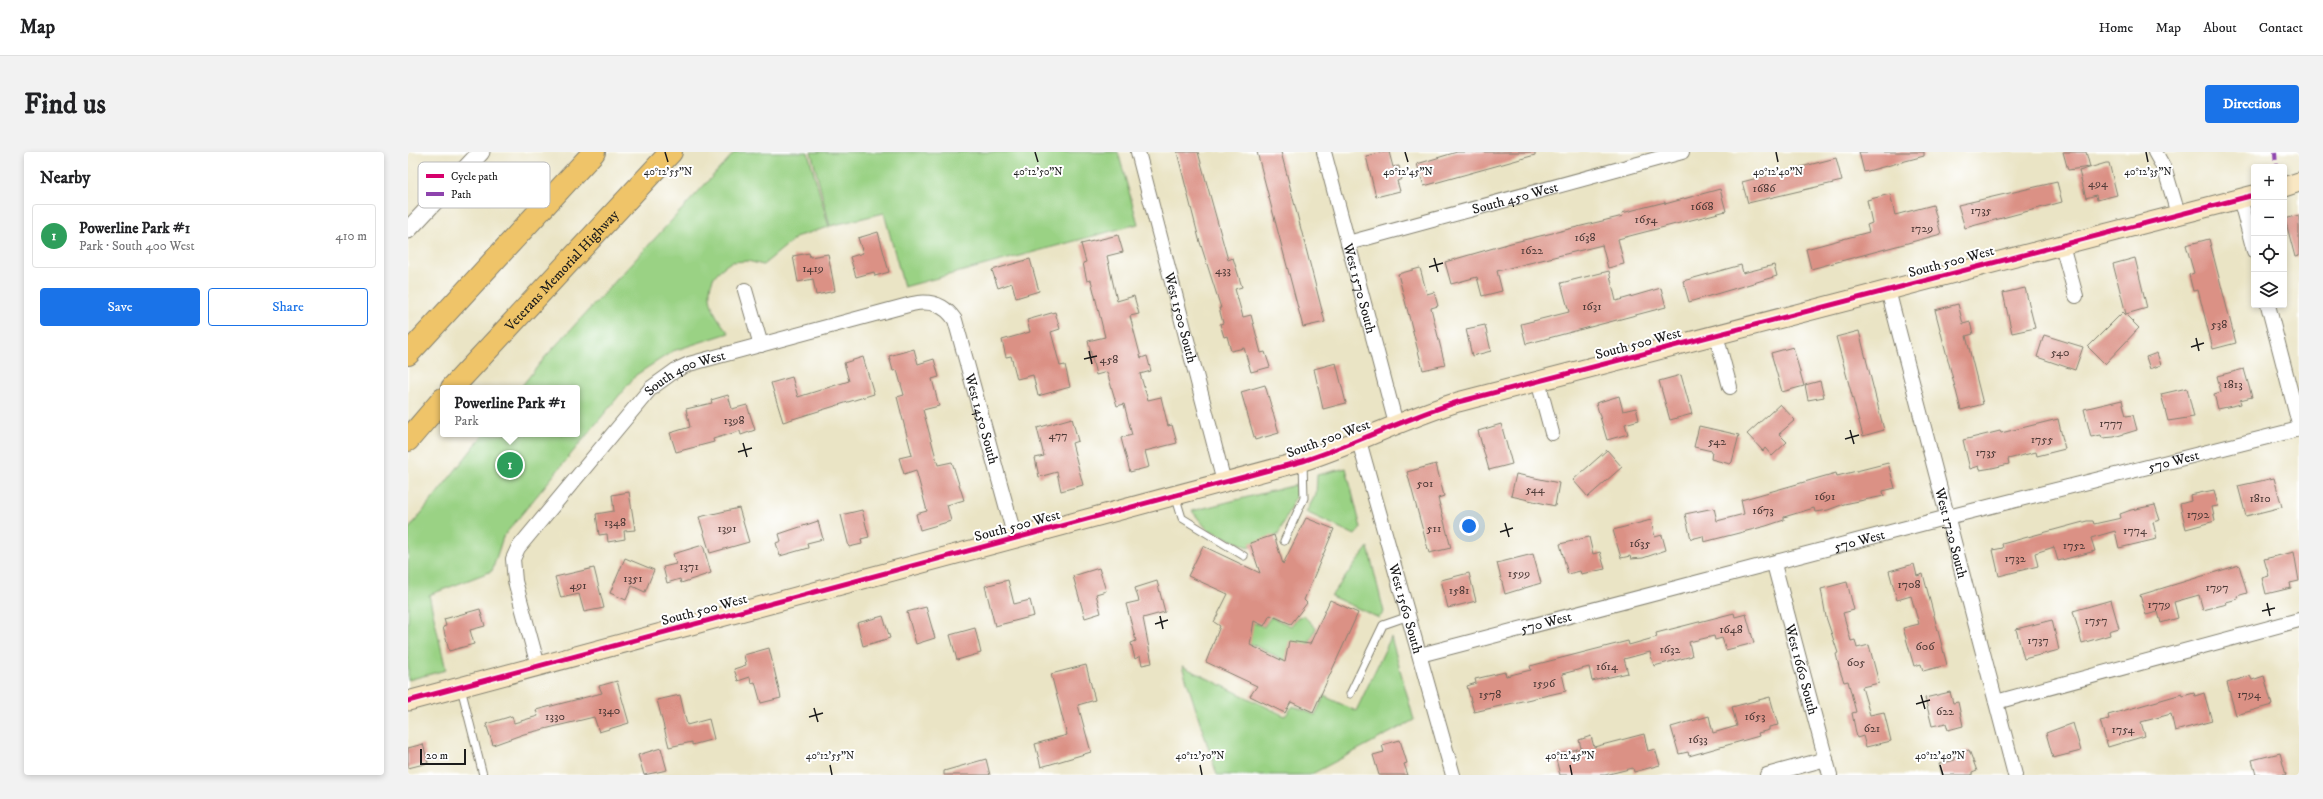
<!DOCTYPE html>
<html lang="en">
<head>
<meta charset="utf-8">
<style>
	body { margin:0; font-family:"IM FELL DW Pica",serif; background:#f2f2f2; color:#202124 }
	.controls { position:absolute; right:12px; top:12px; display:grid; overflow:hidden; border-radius:4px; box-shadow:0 2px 6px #0003 }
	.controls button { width:36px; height:36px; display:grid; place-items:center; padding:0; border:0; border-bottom:1px solid #e0e0e0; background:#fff; color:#202124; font:20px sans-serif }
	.scale { position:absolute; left:12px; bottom:10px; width:46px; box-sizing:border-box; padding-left:4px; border:2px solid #1c1c1c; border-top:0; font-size:11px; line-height:14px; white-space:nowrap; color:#1c1c1c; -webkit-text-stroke:3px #fff; paint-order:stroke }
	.you { position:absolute; left:1061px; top:374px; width:14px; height:14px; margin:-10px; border:3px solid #fff; border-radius:50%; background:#1a73e8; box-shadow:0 0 0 6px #1a73e833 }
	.badge { display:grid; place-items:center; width:26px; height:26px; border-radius:50%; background:#1a73e8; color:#fff; font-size:13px; font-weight:700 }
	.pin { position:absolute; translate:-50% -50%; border:2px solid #fff; box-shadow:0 1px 4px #0006 }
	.popup { position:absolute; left:32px; top:233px; width:140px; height:52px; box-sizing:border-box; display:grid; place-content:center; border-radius:4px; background:#fff; filter:drop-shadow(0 1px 3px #0005); font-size:13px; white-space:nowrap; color:#757577 }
	.popup b { font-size:15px; color:#202124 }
	.popup::after { content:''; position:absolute; left:50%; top:100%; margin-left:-8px; border:8px solid transparent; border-top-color:#fff }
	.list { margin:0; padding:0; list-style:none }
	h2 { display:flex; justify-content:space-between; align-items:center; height:52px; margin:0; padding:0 16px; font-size:17px }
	h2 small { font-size:13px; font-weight:400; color:#757577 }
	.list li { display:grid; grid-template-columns:26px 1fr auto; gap:12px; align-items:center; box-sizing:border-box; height:64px; margin:0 8px 8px; padding:0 8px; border:1px solid #e0e0e0; border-radius:4px }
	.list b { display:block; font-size:15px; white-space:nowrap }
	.list p { margin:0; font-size:13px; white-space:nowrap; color:#757577 }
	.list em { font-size:13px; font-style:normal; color:#757577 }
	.actions { display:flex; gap:8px; padding:12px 16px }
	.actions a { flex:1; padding:9px 0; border:1px solid #1a73e8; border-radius:4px; text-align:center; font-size:14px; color:#1a73e8 }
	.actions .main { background:#1a73e8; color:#fff }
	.icon { flex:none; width:22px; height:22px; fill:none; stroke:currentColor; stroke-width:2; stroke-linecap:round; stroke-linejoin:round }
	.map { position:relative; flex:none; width:1891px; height:623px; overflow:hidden; border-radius:4px }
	header { display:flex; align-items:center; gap:24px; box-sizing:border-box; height:56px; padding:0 20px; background:#fff; border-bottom:1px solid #e0e0e0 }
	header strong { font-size:19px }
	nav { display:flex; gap:22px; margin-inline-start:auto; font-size:14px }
	.intro { display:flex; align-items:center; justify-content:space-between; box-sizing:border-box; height:96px; padding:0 24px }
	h1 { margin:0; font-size:28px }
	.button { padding:10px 18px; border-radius:4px; background:#1a73e8; color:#fff; font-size:14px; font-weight:700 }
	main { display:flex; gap:24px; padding:0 24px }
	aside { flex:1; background:#fff; border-radius:4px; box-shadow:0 2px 6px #0003 }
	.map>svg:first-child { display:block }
	.green { fill:#9ad284; stroke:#5b7750 }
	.building { fill:#db9185 }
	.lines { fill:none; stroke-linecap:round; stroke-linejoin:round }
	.service-casing { stroke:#838070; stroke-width:9 }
	.minor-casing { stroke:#838070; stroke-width:16 }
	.tertiary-casing { stroke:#838070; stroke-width:19 }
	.secondary-casing { stroke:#838070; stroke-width:21 }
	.motorway-casing { stroke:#838070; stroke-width:24 }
	.service { stroke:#fff; stroke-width:7 }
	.minor { stroke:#fff; stroke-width:14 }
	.tertiary { stroke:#fff; stroke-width:17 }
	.secondary { stroke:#f9e7c3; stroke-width:19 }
	.motorway { stroke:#efc469; stroke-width:22 }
	.quiet { stroke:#8e44ad; stroke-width:4; stroke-dasharray:8 4; stroke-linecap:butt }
	.cycleway-casing { stroke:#fff; stroke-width:8 }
	.cycleway { stroke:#d6006c; stroke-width:5 }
	.ticks { fill:none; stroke:#1c1c1c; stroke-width:1.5 }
	.labels { text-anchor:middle; stroke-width:4; stroke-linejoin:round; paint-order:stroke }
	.number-label { font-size:12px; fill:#4c3936 }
	.street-label { font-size:14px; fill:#1c1c1c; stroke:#fff }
	.key { fill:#fff; stroke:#bbb; stroke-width:1 }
	.key-label { font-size:11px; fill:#1c1c1c }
	.ticks-label { font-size:10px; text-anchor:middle; fill:#1c1c1c; stroke:#fff; stroke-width:4; stroke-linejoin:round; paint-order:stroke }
</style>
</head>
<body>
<header>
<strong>Map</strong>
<nav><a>Home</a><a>Map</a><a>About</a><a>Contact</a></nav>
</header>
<div class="intro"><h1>Find us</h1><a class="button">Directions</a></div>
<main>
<aside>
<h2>Nearby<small></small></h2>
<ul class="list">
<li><span class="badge" style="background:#2e9e5b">1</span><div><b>Powerline Park #1</b><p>Park · South 400 West</p></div><em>410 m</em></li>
</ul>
<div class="actions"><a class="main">Save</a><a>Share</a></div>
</aside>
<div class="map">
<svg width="1891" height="623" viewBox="0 0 1891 623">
	<rect width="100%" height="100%" fill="#fff"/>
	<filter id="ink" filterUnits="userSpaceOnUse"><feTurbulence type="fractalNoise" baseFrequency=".025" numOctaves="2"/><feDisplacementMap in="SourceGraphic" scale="8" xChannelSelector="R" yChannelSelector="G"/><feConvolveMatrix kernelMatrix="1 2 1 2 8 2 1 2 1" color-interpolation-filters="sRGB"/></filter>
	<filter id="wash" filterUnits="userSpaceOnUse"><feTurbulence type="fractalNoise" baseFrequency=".012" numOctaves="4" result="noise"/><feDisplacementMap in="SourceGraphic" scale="16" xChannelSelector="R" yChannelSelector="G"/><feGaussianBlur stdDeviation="0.9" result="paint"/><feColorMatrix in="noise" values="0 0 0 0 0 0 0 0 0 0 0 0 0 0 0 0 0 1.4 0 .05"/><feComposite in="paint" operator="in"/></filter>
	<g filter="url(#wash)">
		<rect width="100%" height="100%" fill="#eae4c5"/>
		<path class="green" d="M327 0H400L421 75 390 84 355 113 340 109 323 110C317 114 307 121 305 127 296 147 308 166 321 181L265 199 228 223 95 385 84 419 21 443 38 518 0 528V378L76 282H169V236H112L138 204Z
			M403 0H710L730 72 496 135 476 61 422 74Z
			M938 316 953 376 947 383 898 360 908 342 909 323Z
			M888 333V343L870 383 840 395 799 377 784 359Z
			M960 395 976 460 971 466 923 444Z
			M896 464 908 476 893 508 884 512 823 482 832 465 856 475 863 465 883 474 890 465Z
			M983 485 1006 568 902 623H809L774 514 877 564 885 554 907 563 916 544 948 559Z"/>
		<g id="blocks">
			<path class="building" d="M769 0H790L820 108 825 106 834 135 827 137 835 165 843 163 853 201 857 200 862 215 843 220 836 196 823 199 819 184 816 185 812 172 815 171 811 156H813L791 87Z
				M849 0H873L917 170 895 175Z
				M976 0H981L985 15 991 14 994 27 989 29 992 39 968 45 958 4Z
				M1049 0H1127V3L1016 34 1009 12Z
				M1451 0H1516V4L1456 20Z
				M1655 0H1678L1682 15 1660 18Z
				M1428 6 1434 29 1340 51 1334 30Z
				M1698 11H1701L1709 43 1689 48 1688 43 1678 46 1671 19Z
				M1649 30 1654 50 1557 76 1550 53Z
				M1312 37 1318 59 1210 87 1216 112 1200 116 1194 93 1089 119 1094 139 1074 144 1069 125 1043 132 1037 110 1103 91 1215 64 1214 61 1257 50V52Z
				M1482 42 1487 63 1525 53 1533 82 1403 117 1398 97 1461 80 1459 73 1464 71 1459 48Z
				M1891 63V104L1887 105 1877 67Z
				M470 80 481 120 467 124 466 120 448 125 442 105 455 101 450 86Z
				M710 83 715 100 699 104 709 149 726 144 731 162 722 164 733 206 739 204 743 219 732 222 740 248 753 245 760 274 764 273 769 291 737 299 741 315 722 320 713 286 724 283 716 252 709 254 699 220 688 223 680 189 697 185 683 128 679 129 675 111 678 110 673 92Z
				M1801 87 1828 191 1805 197 1790 138 1785 139 1781 123 1786 121 1778 93Z
				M401 101 402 105 420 102 427 139 408 143 405 127 390 130 385 104Z
				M1727 106 1739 156 1718 162 1705 112Z
				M622 107 631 139 608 146 604 131 590 136 584 118Z
				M1333 113 1335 121 1366 113 1369 124 1281 150 1275 129Z
				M1012 116 1019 142 1026 140 1030 154 1023 156 1037 213 1015 218 990 122Z
				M1201 119 1208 149 1253 136 1258 155 1118 192 1113 172 1161 160 1153 131Z
				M1617 136 1627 176 1604 181 1595 141Z
				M1550 152 1555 172 1562 170 1565 182 1558 184 1575 252 1553 258 1527 158Z
				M647 160 652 177 643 180 652 214 657 213 662 235 630 244 625 223 609 227 603 204 598 205 594 188 622 180 619 168Z
				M1715 160 1731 176 1697 212 1680 195Z
				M1077 173 1083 199 1064 204 1058 177Z
				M1451 179 1476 278 1455 284 1428 185Z
				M1636 183 1675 195 1667 218 1629 205Z
				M1385 195 1396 234 1374 240 1363 201Z
				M506 197 510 212 526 207 531 225 524 227 531 254 515 258 530 313 544 310 556 348 539 353 543 369 512 378 508 362 519 359 508 318 496 322 491 306 504 303 489 245 496 243 489 218 485 219 481 204Z
				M1749 201 1753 213 1742 217 1738 205Z
				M455 205 466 242 375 270 363 231 384 225 390 245 441 229 436 211Z
				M928 211 938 251 915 257 906 217Z
				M1836 217 1844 245 1832 248 1833 252 1810 257 1806 242 1813 240 1809 224Z
				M1273 223 1284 262 1262 268 1251 229Z
				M1412 229 1416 245 1400 248 1397 233Z
				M857 233 871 281 847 288 833 240Z
				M1779 236 1786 265 1760 269 1753 242Z
				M320 243 324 257 339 253 347 278 333 283 332 279 305 287 306 290 268 300 262 281 282 275 278 257 304 251 303 248Z
				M1211 244 1215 259 1228 256 1231 268 1217 272 1220 282 1199 288 1188 251Z
				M1714 248 1718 264 1725 263 1729 278 1706 285 1694 286 1693 283 1683 285 1676 257Z
				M1372 252 1387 268 1371 282 1379 290 1364 304 1357 296 1355 299 1339 282Z
				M664 266 670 289 664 291 675 333 653 339 649 320 631 325 627 306 636 304 629 276Z
				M1650 267 1657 297 1629 304 1628 300 1600 307 1601 312 1584 316 1572 318 1571 314 1562 317 1555 288 1592 279 1593 281Z
				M1093 272 1104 312 1081 318 1070 279Z
				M1291 274 1331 283 1324 310 1322 312 1303 307 1304 299 1286 295Z
				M1199 298 1214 315 1180 345 1165 328Z
				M1480 311 1487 336 1475 339 1476 344 1436 352 1420 358 1407 360 1406 356 1376 365V368L1358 374 1296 390 1295 384 1283 387 1277 362 1306 356 1309 369 1336 362 1333 348 1428 321 1429 324Z
				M1028 312 1036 344 1030 346 1043 396 1021 401 999 320Z
				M1108 322 1151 331 1147 354 1103 344Z
				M1866 326 1874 355 1838 364 1830 334Z
				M1806 338 1810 354 1804 355 1807 369 1778 377 1772 352 1783 349 1782 343Z
				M221 340 227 378 216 379 217 387 200 390 199 382 191 383 188 362 206 359 204 343Z
				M1747 353 1752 368 1745 370 1749 387 1711 396 1707 379 1683 386 1687 399 1650 409 1646 395 1627 401 1630 414 1591 424 1585 398 1595 396 1594 392 1679 369H1685L1686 372 1713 366 1712 362 1723 358Z
				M331 356 341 390 302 401 291 365Z
				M454 358 461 385 453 387 454 392 441 395 433 363Z
				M898 366 926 377 896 448 899 451 883 472 862 463 856 474 846 469 842 493 877 510 881 489 902 492 922 448 950 461 905 560 883 550 877 561 842 544 849 534 798 510 812 474 806 470 820 442 780 424 795 394 852 421 842 391 866 383 875 412Z
				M1243 368 1247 385 1254 383 1258 398 1235 406 1223 407 1222 404 1213 406 1205 378Z
				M410 369 415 387 399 391 400 396 372 404 368 391 373 389 371 382Z
				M1181 385 1185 402 1192 400 1197 417 1173 422 1172 419 1160 422 1152 392Z
				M295 393 303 421 273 431 272 427 259 431 255 415 268 412 265 402Z
				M1886 400 1891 429 1882 431 1883 436 1858 442 1854 426 1861 424 1856 407Z
				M1125 402 1133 431 1097 442 1089 411Z
				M217 406 246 418 237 440 224 434 218 448 202 441Z
				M1506 412 1509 424 1515 422 1539 513 1515 519 1513 512 1506 514 1495 476 1511 472 1503 444 1489 448 1481 419Z
				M1831 413 1839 441 1829 444 1830 447 1818 450 1819 452 1795 458 1791 443 1766 450 1770 466 1753 471 1750 460 1738 463 1732 443Z
				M186 416 196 456 176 460 171 442 153 446 147 425Z
				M691 416 698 439 688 442 693 461 677 466 665 424Z
				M1061 421 1068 449 1040 456 1033 428Z
				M600 428 606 452 622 448 626 464 587 474 577 434Z
				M749 429 757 460 735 466 744 511 734 513 732 504 727 507 723 491 728 489 718 452 731 449 727 436Z
				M1439 430 1446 458 1435 461 1443 489 1447 488 1449 496 1461 493 1471 531 1454 535 1462 563 1476 560 1483 589 1458 595 1455 584 1449 586 1444 561 1448 560 1440 529 1436 530 1432 519 1428 502 1430 501 1418 465 1413 437Z
				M1703 448 1711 476 1701 479 1702 483 1674 491 1665 459Z
				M518 455 527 486 508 492 499 460Z
				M72 457 77 474 62 478 66 492 41 499 35 475 38 474 36 467Z
				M1326 461 1327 465 1338 462 1346 491 1318 498 1314 486 1307 488 1306 484 1281 490 1284 504 1246 514 1242 500 1216 507 1220 521 1184 529 1181 515 1154 522 1158 539 1066 560 1059 534 1068 531 1067 527 1097 520 1098 524 1123 518 1122 514 1220 489 1221 493 1249 485 1248 481Z
				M475 464 482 486 455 494 449 471Z
				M1644 468 1651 498 1616 507 1608 477Z
				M567 476 573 501 549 508 542 483Z
				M361 496 373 546 353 551 347 530 343 531 342 525 330 529 326 517 338 513 336 503Z
				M678 513 687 548 670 553 683 600 633 615 627 592 659 583 643 522Z
				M1842 524 1844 528 1856 524 1864 553 1828 563 1819 531Z
				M209 529 221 571 191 580 186 565 116 582 85 593 78 572 104 564 106 571 130 564 128 558 194 541 191 534Z
				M1542 540 1545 551 1550 550 1555 574 1540 578 1538 571 1524 574 1517 546Z
				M1786 541 1787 544 1796 541 1804 569 1767 579 1763 562 1733 570 1737 584 1700 595 1692 569 1701 567 1700 563 1774 542 1775 544Z
				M272 543 279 573 301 567 306 587 284 593V590L261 595 249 548Z
				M1362 545 1370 573 1361 575V578L1350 581 1351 584 1281 604 1280 600 1271 602 1263 575 1301 564 1305 581 1329 574 1324 555Z
				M1665 571 1673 599 1645 606 1638 581Z
				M1236 582 1240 599 1247 597 1252 613 1226 620 1225 616 1197 623H1152L1147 603 1173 596 1171 588 1183 584 1186 595Z
				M992 588 999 611 996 612 1000 623H971L965 603 976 600 974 593Z
				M15 592 20 611 0 616V596Z
				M253 596 259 618 236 623 230 603Z
				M1561 598 1569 619 1564 621V623H1534L1531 612 1547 608 1546 602Z
				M1872 601 1878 623H1848L1844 608Z
				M578 607 582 623H536V619Z"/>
		</g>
	</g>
	<g filter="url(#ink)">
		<use href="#blocks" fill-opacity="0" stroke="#838070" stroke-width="1"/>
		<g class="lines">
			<g class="service-casing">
				<path id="service" d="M767 343 774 366 836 404
					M876 389 896 346 895 310
					M53 536 75 623
					M942 542 975 473 1001 464"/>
			</g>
			<g class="minor-casing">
				<g id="minor">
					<path id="s1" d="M730 0 816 330"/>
					<path id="s2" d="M916 0 988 272"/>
					<path d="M1747 0 1757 18 1770 62"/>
					<path d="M1832 46 1846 99"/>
					<path id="s3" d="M940 91 1274 0"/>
					<path d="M1654 93 1668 144"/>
					<path d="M337 138 353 193"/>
					<path id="s4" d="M1480 138 1607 623"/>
					<path d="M1860 153 1891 272"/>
					<path d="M1308 183 1322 235"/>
					<path d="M1130 229 1144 281"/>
					<path id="s5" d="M951 289 1045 623"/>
					<path id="s6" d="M1366 412 1422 623"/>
					<path id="s7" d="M1012 503 1540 365 1891 277"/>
					<path id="s8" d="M130 514 107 429 105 407 110 396 243 236 268 218 281 212 504 152C522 148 536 152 547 168L607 386"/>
					<path d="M1588 550 1891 468"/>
					<path d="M1359 623 1418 607"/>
				</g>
			</g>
			<g class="tertiary-casing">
				<path id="tertiary" d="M0 78 73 0"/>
			</g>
			<g class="secondary-casing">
				<path id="secondary" d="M1876 35 1891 30
					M0 549 895 309C948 292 997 266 1050 250L1846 43"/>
			</g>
			<g class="motorway-casing">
				<g id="motorway">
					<path d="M0 202 186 0"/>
					<path id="s9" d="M44 236 263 0"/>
					<path d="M0 288 35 247"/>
				</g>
			</g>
			<use href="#service" class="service"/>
			<use href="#minor" class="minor"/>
			<use href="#tertiary" class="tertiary"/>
			<use href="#secondary" class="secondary"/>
			<use href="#motorway" class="motorway"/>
			<path class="quiet" d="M1867 0 1868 15"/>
			<g class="cycleway-casing">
				<path id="cycleway" d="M0 549 895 309C948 292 997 266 1050 250L1846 43"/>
			</g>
			<use href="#cycleway" class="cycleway"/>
		</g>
	</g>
	<path class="ticks" d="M257 0 260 10M627 0 630 10M997 0 1000 10M1368 0 1370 10M1738 0 1740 10M1026 106 1030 120M1021 115 1035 111M1788 186 1791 199M1783 195 1796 191M681 199 684 212M676 207 689 204M1442 278 1446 292M1437 287 1451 283M335 291 339 305M330 300 344 296M1097 371 1101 385M1092 380 1105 376M1859 451 1862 464M1854 459 1867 456M752 464 755 477M747 472 760 468M1513 543 1517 557M1508 552 1522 548M406 556 410 570M401 565 415 561M422 613 424 623M792 613 794 623M1162 613 1164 623M1532 613 1535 623"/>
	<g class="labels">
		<g class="number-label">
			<text x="1690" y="35">494</text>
			<text x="1356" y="40">1686</text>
			<text x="1294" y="58">1668</text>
			<text x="1573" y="62">1735</text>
			<text x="1238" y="71">1654</text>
			<text x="1514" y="80">1729</text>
			<text x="1177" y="89">1638</text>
			<text x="1124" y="102">1622</text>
			<text x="405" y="120">1419</text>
			<text x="815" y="122">433</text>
			<text x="1184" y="158">1631</text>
			<text x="1811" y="176">538</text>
			<text x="1652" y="204">540</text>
			<text x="701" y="211">458</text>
			<text x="1825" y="236">1813</text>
			<text x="326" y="272">1398</text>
			<text x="1703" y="275">1777</text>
			<text x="650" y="287">477</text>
			<text x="1634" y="291">1755</text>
			<text x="1309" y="293">542</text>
			<text x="1578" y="304">1735</text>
			<text x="1017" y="335">501</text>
			<text x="1127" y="341">544</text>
			<text x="1417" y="348">1691</text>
			<text x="1852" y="350">1810</text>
			<text x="1355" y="362">1673</text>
			<text x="1790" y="366">1792</text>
			<text x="207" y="374">1348</text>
			<text x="319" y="380">1391</text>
			<text x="1026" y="380">511</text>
			<text x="1727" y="382">1774</text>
			<text x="1232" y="395">1635</text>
			<text x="1666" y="397">1752</text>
			<text x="1607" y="410">1732</text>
			<text x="281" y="418">1371</text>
			<text x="1111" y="425">1599</text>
			<text x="225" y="430">1351</text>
			<text x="1501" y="436">1708</text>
			<text x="170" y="437">491</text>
			<text x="1809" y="439">1797</text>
			<text x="1051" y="442">1581</text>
			<text x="1751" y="456">1779</text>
			<text x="1688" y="472">1757</text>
			<text x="1323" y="481">1648</text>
			<text x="1630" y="492">1737</text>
			<text x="1517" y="498">606</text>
			<text x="1262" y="501">1632</text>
			<text x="1448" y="514">605</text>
			<text x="1199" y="518">1614</text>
			<text x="1136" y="535">1596</text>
			<text x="1082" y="546">1578</text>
			<text x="1841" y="546">1794</text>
			<text x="201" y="562">1340</text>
			<text x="1537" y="563">622</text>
			<text x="147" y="568">1330</text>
			<text x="1347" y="568">1653</text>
			<text x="1464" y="580">621</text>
			<text x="1715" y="581">1754</text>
			<text x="1290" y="591">1633</text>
		</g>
		<g class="street-label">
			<text dy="5" stroke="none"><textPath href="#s3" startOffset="173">South 450 West</textPath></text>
			<text transform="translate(1543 109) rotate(-15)" y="5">South 500 West</text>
			<text dy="5" stroke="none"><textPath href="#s9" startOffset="161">Veterans Memorial Highway</textPath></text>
			<text dy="5" stroke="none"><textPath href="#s2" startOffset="141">West 1570 South</textPath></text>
			<text dy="5" stroke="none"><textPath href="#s1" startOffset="171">West 1500 South</textPath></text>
			<text transform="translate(1230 191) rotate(-15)" y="5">South 500 West</text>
			<text dy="5" stroke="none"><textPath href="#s8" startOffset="368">South 400 West</textPath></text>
			<text dy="5" stroke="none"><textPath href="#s8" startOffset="758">West 1450 South</textPath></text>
			<text transform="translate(920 286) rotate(-20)" y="5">South 500 West</text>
			<text dy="5" stroke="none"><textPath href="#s7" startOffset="778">570 West</textPath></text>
			<text transform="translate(609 373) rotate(-15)" y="5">South 500 West</text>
			<text dy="5" stroke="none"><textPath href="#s4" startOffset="251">West 1720 South</textPath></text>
			<text dy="5" stroke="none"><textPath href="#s7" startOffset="454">570 West</textPath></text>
			<text dy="5" stroke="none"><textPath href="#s5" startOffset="174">West 1560 South</textPath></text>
			<text transform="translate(296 457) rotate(-15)" y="5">South 500 West</text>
			<text dy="5" stroke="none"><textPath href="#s7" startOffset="130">570 West</textPath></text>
			<text dy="5" stroke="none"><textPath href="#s6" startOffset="109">West 1660 South</textPath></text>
		</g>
	</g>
	<rect x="10" y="10" width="132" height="46" rx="6" class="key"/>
	<rect x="18" y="22" width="18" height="4" fill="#d6006c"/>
	<rect x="18" y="40" width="18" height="4" fill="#8e44ad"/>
	<g class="key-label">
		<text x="43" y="28">Cycle path</text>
		<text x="43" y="46">Path</text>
	</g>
	<g class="ticks-label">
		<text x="1740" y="23">40°12'35"N</text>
		<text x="260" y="23">40°12'55"N</text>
		<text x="630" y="23">40°12'50"N</text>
		<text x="1000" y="23">40°12'45"N</text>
		<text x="1370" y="23">40°12'40"N</text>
		<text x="422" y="607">40°12'55"N</text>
		<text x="792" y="607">40°12'50"N</text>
		<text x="1162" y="607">40°12'45"N</text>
		<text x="1532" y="607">40°12'40"N</text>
	</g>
</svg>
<div class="controls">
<button>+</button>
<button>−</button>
<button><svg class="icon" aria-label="locate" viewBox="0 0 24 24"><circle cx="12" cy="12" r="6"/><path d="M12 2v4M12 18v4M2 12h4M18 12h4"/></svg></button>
<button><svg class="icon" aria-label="layers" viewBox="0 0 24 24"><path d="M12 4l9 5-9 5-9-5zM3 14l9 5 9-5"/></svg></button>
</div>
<div class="scale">20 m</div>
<div class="you"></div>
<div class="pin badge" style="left:102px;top:313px;background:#2e9e5b">1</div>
<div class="popup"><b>Powerline Park #1</b>Park</div>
</div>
</main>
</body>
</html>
